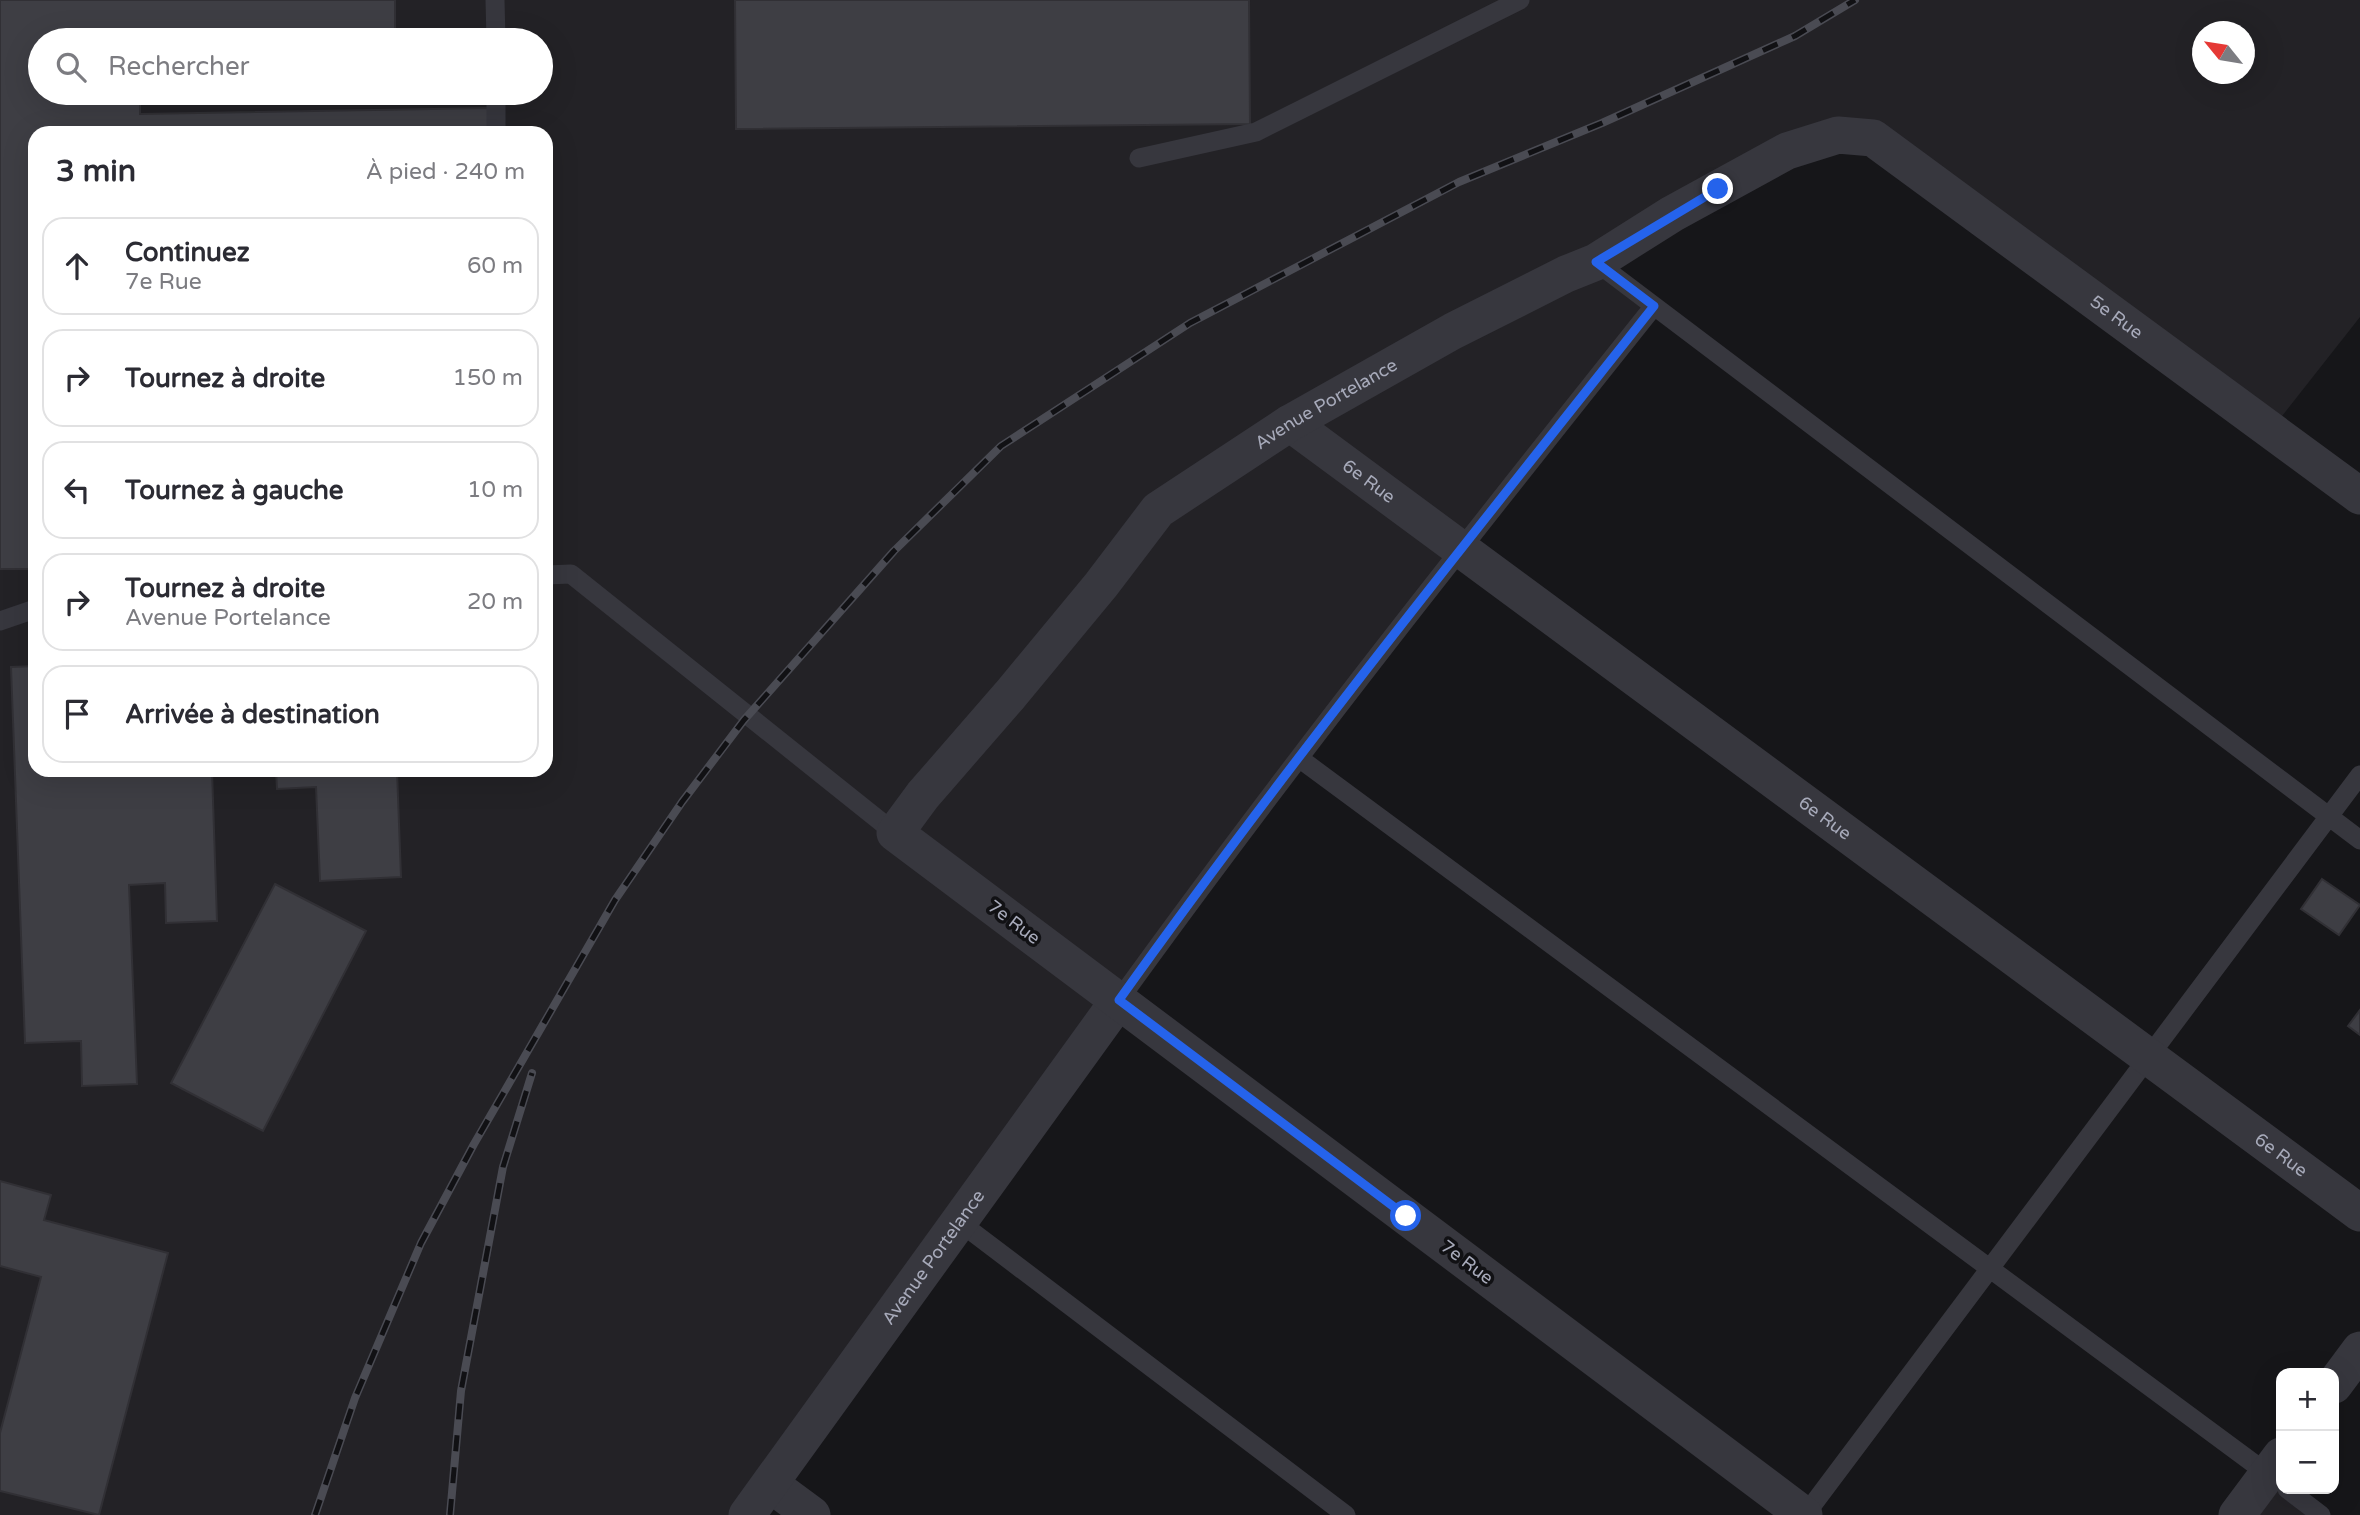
<!DOCTYPE html>
<html lang="fr">
<head>
<meta charset="utf-8">
<style>
	body { margin:0; font-family:"Varela Round",sans-serif; background:#f7f7f7; color:#2b2b33 }
	.controls { position:absolute; right:21px; bottom:21px; display:grid; overflow:hidden; border-radius:14px; box-shadow:0 7px 28px #0002 }
	.controls button { width:63px; height:63px; display:grid; place-items:center; padding:0; border:0; border-bottom:2px solid #e1e1e2; background:#fff; color:#2b2b33; font:35px sans-serif }
	.compass { position:absolute; left:2192px; top:21px; width:63px; height:63px; border-radius:50%; background:#fff; box-shadow:0 7px 28px #0002; rotate:300deg }
	.stop { position:absolute; width:21px; height:21px; margin:-16px; border:5px solid #2563eb; border-radius:50%; background:#fff }
	.stop.end { background:#2563eb; border-color:#fff; box-shadow:0 2px 7px #0008 }
	.list { margin:0; padding:0; list-style:none }
	h2 { display:flex; justify-content:space-between; align-items:center; height:91px; margin:0; padding:0 28px; font-size:30px }
	h2 small { font-size:23px; font-weight:400; color:#7c7c81 }
	.list li { display:grid; grid-template-columns:46px 1fr auto; gap:21px; align-items:center; box-sizing:border-box; height:98px; margin:0 14px 14px; padding:0 14px; border:2px solid #e1e1e2; border-radius:21px }
	.list b { display:block; font-size:26px; white-space:nowrap }
	.list p { margin:0; font-size:23px; white-space:nowrap; color:#7c7c81 }
	.list em { font-size:23px; font-style:normal; color:#7c7c81 }
	.icon { flex:none; width:38px; height:38px; fill:none; stroke:currentColor; stroke-width:2; stroke-linecap:round; stroke-linejoin:round }
	.map { position:relative; flex:none; width:2360px; height:1515px; overflow:hidden }
	.search { position:absolute; background:#fff; box-shadow:0 7px 28px #0002; left:28px; top:28px; width:525px; height:77px; display:flex; align-items:center; gap:18px; box-sizing:border-box; padding:0 24px; border-radius:38px; color:#7c7c81; font-size:26px }
	.panel { position:absolute; background:#fff; box-shadow:0 7px 28px #0002; left:28px; top:126px; width:525px; height:651px; border-radius:21px }
	.map>svg:first-child { display:block }
	.built { fill:#232226; fill-rule:evenodd }
	.building { fill:#3e3e44; stroke:#313035; stroke-width:2 }
	.lines { fill:none; stroke-linecap:round; stroke-linejoin:round }
	.lane { stroke:#37373e; stroke-width:19 }
	.street { stroke:#37373e; stroke-width:37 }
	.rail-casing { stroke:#4a4b53; stroke-width:8 }
	.rail { stroke:#111114; stroke-width:5; stroke-dasharray:16; stroke-linecap:butt }
	.route { stroke:#2563eb; stroke-width:9 }
	.labels { text-anchor:middle; stroke-width:7; stroke-linejoin:round; paint-order:stroke }
	.street-label { font-size:18px; fill:#a7aaba; stroke:#111114 }
</style>
</head>
<body>
<div class="map">
<svg width="2360" height="1515" viewBox="0 0 2360 1515">
	<rect width="100%" height="100%" fill="#161619"/>
	<path class="built" d="M0 0H2360V317L2271 430 1838 135 1596 261 1654 306 1460 549 747 1515H0ZM2202 32H2244V74H2202ZM40 40H541V93H40ZM35 133H546V770H35Z
		M2268 1474 2321 1515H2237Z"/>
	<path class="building" d="M0 0H395V40H40V93H140V114L491 108 492 133H35V569H0Z
		M735 0H1249L1250 124 736 129Z
		M35 666V770H212L217 921 166 923 165 883 129 885 137 1084 82 1086 81 1041 25 1043 11 667Z
		M276 770H397L401 877 320 881 316 787 277 789Z
		M2322 879 2360 905 2339 935 2301 909Z
		M275 884 366 931 263 1131 171 1083Z
		M2360 1010V1035L2348 1026Z
		M0 1181 51 1195 44 1220 168 1253 99 1515 0 1491V1433L41 1277 0 1266Z"/>
	<g class="lines">
		<path class="lane" d="M495 0 496 40
			M496 93V133
			M1139 158 1256 132 1520 0
			M1596 262 2360 840
			M546 575 571 574 895 833
			M0 621 35 609
			M1299 758 2272 1477
			M1119 1000C1290 763 1472 534 1654 306
			M958 1221 1346 1515
			M2287 1489 2321 1515
			M1805 1515 2360 775"/>
		<g class="street">
			<path id="s1" d="M1290 423 2360 1213"/>
			<path d="M2334 1385 2360 1350"/>
			<path d="M770 1484 812 1515"/>
			<path id="s2" d="M747 1515 1119 1000"/>
			<path id="s3" d="M1804 1515 895 833 923 795 1010 695 1101 585 1158 510 1290 423 1453 331 1566 274 1596 262 1672 214 1787 151 1838 135 1873 138 2360 496"/>
			<path d="M2237 1515 2281 1456"/>
		</g>
		<g class="rail-casing">
			<path id="rail" d="M315 1515 355 1398 421 1243 474 1144 615 900 682 802 744 720 894 551 1001 446 1190 323 1459 182 1602 123 1795 36 1855 0
				M450 1515 461 1391 503 1167 532 1073"/>
		</g>
		<use href="#rail" class="rail"/>
	</g>
	<g class="lines">
		<path class="route" d="M1406 1216 1119 1000C1289 762 1472 535 1654 306L1596 262 1718 189"/>
	</g>
	<g class="labels">
		<g class="street-label">
			<text dy="6" stroke="none"><textPath href="#s3" startOffset="2669">5e Rue</textPath></text>
			<text dy="6" stroke="none"><textPath href="#s3" startOffset="1752">Avenue Portelance</textPath></text>
			<text dy="6" stroke="none"><textPath href="#s1" startOffset="98">6e Rue</textPath></text>
			<text dy="6" stroke="none"><textPath href="#s1" startOffset="665">6e Rue</textPath></text>
			<text transform="translate(1014 922) rotate(37)" y="6">7e Rue</text>
			<text dy="6" stroke="none"><textPath href="#s1" startOffset="1232">6e Rue</textPath></text>
			<text dy="6" stroke="none"><textPath href="#s2" startOffset="318">Avenue Portelance</textPath></text>
			<text transform="translate(1467 1262) rotate(37)" y="6">7e Rue</text>
		</g>
	</g>
</svg>
<div class="controls">
<button>+</button>
<button>−</button>
</div>
<svg class="compass" viewBox="-18 -18 36 36"><path d="M0-13l5 13h-10z" fill="#e53935"/><path d="M0 13l5-13h-10z" fill="#7c7c81"/></svg>
<div class="stop" style="left:1406px;top:1216px"></div>
<div class="stop end" style="left:1718px;top:189px"></div>
<div class="search"><svg class="icon" aria-label="search" viewBox="0 0 24 24"><circle cx="10" cy="10" r="6"/><path d="M15 15l6 6"/></svg>Rechercher</div>
<section class="panel">
<h2>3 min<small>À pied · 240 m</small></h2>
<ul class="list">
<li><svg class="icon" aria-label="ahead" viewBox="0 0 24 24"><path d="M12 20V5M6 11l6-6 6 6"/></svg><div><b>Continuez</b><p>7e Rue</p></div><em>60 m</em></li>
<li><svg class="icon" aria-label="right" viewBox="0 0 24 24"><path d="M7 20v-9h11M14 6l5 5-5 5"/></svg><div><b>Tournez à droite</b></div><em>150 m</em></li>
<li><svg class="icon" aria-label="left" viewBox="0 0 24 24"><path d="M17 20v-9H6M10 6l-5 5 5 5"/></svg><div><b>Tournez à gauche</b></div><em>10 m</em></li>
<li><svg class="icon" aria-label="right" viewBox="0 0 24 24"><path d="M7 20v-9h11M14 6l5 5-5 5"/></svg><div><b>Tournez à droite</b><p>Avenue Portelance</p></div><em>20 m</em></li>
<li><svg class="icon" aria-label="arrive" viewBox="0 0 24 24"><path d="M6 21V4h12l-3 4 3 4H6"/></svg><div><b>Arrivée à destination</b></div></li>
</ul>
</section>
</div>
</body>
</html>
